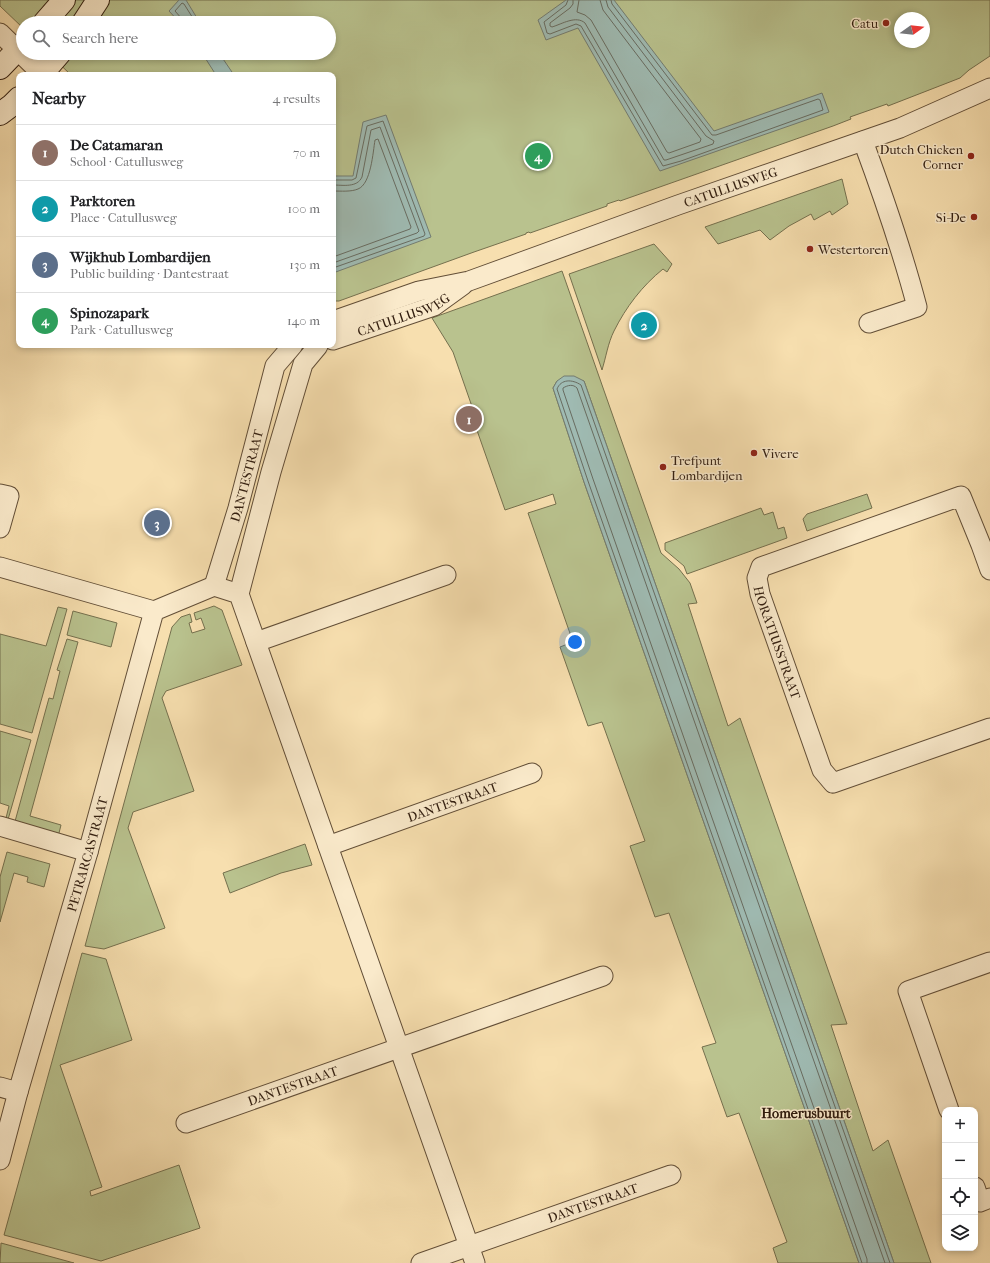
<!DOCTYPE html>
<html lang="en">
<head>
<meta charset="utf-8">
<style>
	body { margin:0; font-family:"IM FELL French Canon",serif; background:#f6f6f6; color:#202124 }
	.controls { position:absolute; right:12px; bottom:12px; display:grid; overflow:hidden; border-radius:8px; box-shadow:0 2px 6px #0003 }
	.controls button { width:36px; height:36px; display:grid; place-items:center; padding:0; border:0; border-bottom:1px solid #e0e0e0; background:#fff; color:#202124; font:20px sans-serif }
	.compass { position:absolute; left:894px; top:12px; width:36px; height:36px; border-radius:50%; background:#fff; box-shadow:0 2px 6px #0003; rotate:75deg }
	.you { position:absolute; left:575px; top:642px; width:14px; height:14px; margin:-10px; border:3px solid #fff; border-radius:50%; background:#1a73e8; box-shadow:0 0 0 6px #1a73e833 }
	.badge { display:grid; place-items:center; width:26px; height:26px; border-radius:50%; background:#b45309; color:#fff; font-size:13px; font-weight:700 }
	.pin { position:absolute; translate:-50% -50%; border:2px solid #fff; box-shadow:0 1px 4px #0006 }
	.list { margin:0; padding:0; list-style:none }
	h2 { display:flex; justify-content:space-between; align-items:center; height:52px; margin:0; padding:0 16px; font-size:17px }
	h2 small { font-size:13px; font-weight:400; color:#757577 }
	.list li { display:grid; grid-template-columns:26px 1fr auto; gap:12px; align-items:center; box-sizing:border-box; height:56px; padding:0 16px; border-top:1px solid #e0e0e0 }
	.list b { display:block; font-size:15px; white-space:nowrap }
	.list p { margin:0; font-size:13px; white-space:nowrap; color:#757577 }
	.list em { font-size:13px; font-style:normal; color:#757577 }
	.icon { flex:none; width:22px; height:22px; fill:none; stroke:currentColor; stroke-width:2; stroke-linecap:round; stroke-linejoin:round }
	.map { position:relative; flex:none; width:990px; height:1263px; overflow:hidden }
	.search { position:absolute; background:#fff; box-shadow:0 2px 6px #0003; left:16px; top:16px; width:320px; height:44px; display:flex; align-items:center; gap:10px; box-sizing:border-box; padding:0 14px; border-radius:22px; color:#757577; font-size:15px }
	.panel { position:absolute; background:#fff; box-shadow:0 2px 6px #0003; left:16px; top:72px; width:320px; height:276px; border-radius:8px }
	.map>svg:first-child { display:block }
	.green { fill:#b9c28e; stroke:#75704e; fill-rule:evenodd }
	.water { fill:#9fbbb3; stroke:#737c71 }
	.lines { fill:none; stroke-linecap:round; stroke-linejoin:round }
	.shore { stroke:#686c61; stroke-width:1 }
	.street-casing { stroke:#624e37; stroke-width:21 }
	.secondary-casing { stroke:#311d0f; stroke-width:24 }
	.street { stroke:#faeacb; stroke-width:19 }
	.secondary { stroke:#faeacb; stroke-width:22 }
	.poi-dot { fill:#8f2418; stroke:#faeacb; stroke-width:1.5 }
	.labels { text-anchor:middle; stroke-width:3; stroke-linejoin:round; paint-order:stroke }
	.poi-label { font-size:13px; fill:#311d0f; stroke:#faeacb; text-anchor:end }
	.street-label { font-size:13px; fill:#311d0f; stroke:#faeacb }
	.neighbourhood-label { font-size:14px; font-weight:bold; fill:#311d0f; stroke:#faeacb }
</style>
</head>
<body>
<div class="map">
<svg width="990" height="1263" viewBox="0 0 990 1263">
	<rect width="100%" height="100%" fill="#f7dfaf"/>
	<filter id="stains"><feTurbulence type="fractalNoise" baseFrequency=".005" numOctaves="4"/><feColorMatrix values="0 0 0 0 .2 0 0 0 0 .09 0 0 0 0 .02 0 0 0 .5 -.17"/></filter>
	<radialGradient id="worn" r=".72"><stop offset=".6" stop-color="#630" stop-opacity="0"/><stop offset="1" stop-color="#630" stop-opacity=".3"/></radialGradient>
	<path class="green" d="M0 0H990V56L969 70 960 78 888 106 887 104 850 117 851 119 833 126 620 201 619 200 607 204V206L530 233 529 232 526 233V234L474 252 339 301H333V75H71L48 53H329V23H23V28L0 6ZM900 18H924V42H900Z
		M842 179 848 204 832 215 830 211 814 220 811 214 789 226 770 240 760 230 718 244 705 227Z
		M654 244 672 264 667 272 663 269C642 286 626 307 614 331 608 343 606 357 602 370L569 274Z
		M562 271 661 553 679 569 690 583 697 603 688 604 728 726 740 718 847 1024 831 1025 873 1151 888 1140 931 1263H894L584 381H557L553 388 584 482 859 1263H778L773 1248 787 1242 739 1113 727 1117 702 1047 716 1043 669 913 655 917 630 846 645 841 602 722 588 726 560 647 573 642 528 513 556 504 553 494 505 510 473 419 476 418 453 352 432 318Z
		M867 494 872 508 807 531 803 519 807 514Z
		M761 508 764 515 773 512 778 529 784 527 787 538 687 574 684 566 665 550V543Z
		M214 606 222 610 242 665 166 691 162 698 194 791 133 812 128 828 165 928 104 949 85 946 172 627 181 617 190 614 192 622 189 623 192 633 205 629 201 618 196 620 194 613Z
		M58 607 67 609 32 733 0 724V634L46 646Z
		M73 611 117 623 111 647 67 635Z
		M67 639 78 642 30 816 61 825 58 837 14 825 49 698 53 699 60 671 57 670Z
		M0 731 31 740 7 823 5 822 9 806 0 803Z
		M305 844 312 865 281 873 230 893 223 873Z
		M7 852 50 864 44 887 27 882 28 877 14 873 0 922V877Z
		M82 953 106 959 132 1040 60 1065 102 1187 90 1191 91 1196 179 1165 200 1228 101 1261 4 1235Z
		M1 1243 74 1263H0Z"/>
	<path class="water" d="M179 0H186L200 23H180L169 11Z
		M566 0H614L714 131 822 93 829 112 660 171 578 28 546 40 538 20Z
		M202 53H219L234 75H216Z
		M386 115 431 237 333 273V176H353L363 122Z
		M564 376H574L584 381 894 1263H859L584 482 553 388 557 381Z"/>
	<g class="lines">
		<path class="shore" d="M568 0 566 5 544 22 547 33 550 34 576 24 581 26 663 166 681 161 823 110 820 100 818 99 716 135H712L612 4 611 0
			M573 0V4L570 8 550 23V26L552 27C562 24 576 15 585 23L664 160H666L713 144 714 141 706 136 608 7 606 0
			M579 0 577 12 585 15 591 20 667 152 669 153 700 142 701 139 603 10 600 0
			M182 23V19L175 11 182 3 184 4 196 23
			M333 180H352L356 178 367 126 383 121 425 234 424 236 333 268
			M333 185C343 185 357 188 362 177L371 130 380 127 419 231 417 233 333 263
			M333 191C341 191 351 192 358 189 371 184 373 152 375 140L378 139 411 227 410 229 333 257
			M862 1263 588 481 557 389C561 379 572 379 581 385L890 1263
			M867 1263V1259L593 479 563 390V388C568 385 573 384 577 388L885 1263"/>
		<g class="street-casing">
			<g id="street">
				<path d="M0 33 43 75"/>
				<path d="M863 141C883 195 902 250 917 307L869 323"/>
				<path id="s1" d="M333 321 419 291 469 281 678 205 900 128 990 88"/>
				<path id="s2" d="M333 340 434 306 463 285"/>
				<path d="M0 494 9 496 0 528"/>
				<path d="M0 567 154 611"/>
				<path id="s3" d="M990 570 981 545 961 496 761 567 757 578 760 594 822 770 833 783 990 728"/>
				<path d="M214 586 239 594 475 1263"/>
				<path id="s4" d="M214 586 238 508 275 366 293 345"/>
				<path d="M239 594 271 472 303 364 318 346"/>
				<path d="M256 642 446 575"/>
				<path d="M0 826 88 852"/>
				<path id="s5" d="M328 846 532 773"/>
				<path d="M0 1087 18 1092"/>
				<path d="M949 1110 908 991 990 962"/>
				<path id="s6" d="M186 1123 603 976"/>
				<path id="s7" d="M0 1160 18 1092 88 852 154 611 214 586"/>
				<path d="M975 1187 980 1202 990 1198"/>
				<path id="s8" d="M421 1263 671 1175"/>
			</g>
		</g>
		<g class="secondary-casing">
			<path id="secondary" d="M44 23 64 0
				M83 23 98 0
				M0 68 23 44
				M41 75 60 53
				M0 114 12 105 19 98"/>
		</g>
		<use href="#street" class="street"/>
		<use href="#secondary" class="secondary"/>
	</g>
	<g class="poi-dot">
		<circle cx="886" cy="23" r="4"/>
		<circle cx="971" cy="156" r="4"/>
		<circle cx="974" cy="217" r="4"/>
		<circle cx="810" cy="249" r="4"/>
		<circle cx="754" cy="453" r="4"/>
		<circle cx="663" cy="467" r="4"/>
	</g>
	<g class="labels">
		<g class="poi-label">
			<text x="878" y="28">Catu</text>
			<text x="963" y="154">Dutch Chicken<tspan x="963" dy="15">Corner</tspan></text>
			<text x="966" y="222">Si-De</text>
			<text x="818" y="254" text-anchor="start">Westertoren</text>
			<text x="762" y="458" text-anchor="start">Vivere</text>
			<text x="671" y="465" text-anchor="start">Trefpunt<tspan x="671" dy="15">Lombardijen</tspan></text>
		</g>
		<g class="street-label">
			<text dy="5" stroke="none"><textPath href="#s1" startOffset="420">CATULLUSWEG</textPath></text>
			<text dy="5" stroke="none"><textPath href="#s2" startOffset="75">CATULLUSWEG</textPath></text>
			<text dy="5" stroke="none"><textPath href="#s4" startOffset="115">DANTESTRAAT</textPath></text>
			<text dy="5" stroke="none"><textPath href="#s3" startOffset="371">HORATIUSSTRAAT</textPath></text>
			<text dy="5" stroke="none"><textPath href="#s5" startOffset="132">DANTESTRAAT</textPath></text>
			<text dy="5" stroke="none"><textPath href="#s7" startOffset="318">PETRARCASTRAAT</textPath></text>
			<text dy="5" stroke="none"><textPath href="#s6" startOffset="113">DANTESTRAAT</textPath></text>
			<text dy="5" stroke="none"><textPath href="#s8" startOffset="182">DANTESTRAAT</textPath></text>
		</g>
		<g class="neighbourhood-label">
			<text x="806" y="1118">Homerusbuurt</text>
		</g>
	</g>
	<rect width="100%" height="100%" filter="url(#stains)"/>
	<rect width="100%" height="100%" fill="url(#worn)"/>
</svg>
<div class="controls">
<button>+</button>
<button>−</button>
<button><svg class="icon" aria-label="locate" viewBox="0 0 24 24"><circle cx="12" cy="12" r="6"/><path d="M12 2v4M12 18v4M2 12h4M18 12h4"/></svg></button>
<button><svg class="icon" aria-label="layers" viewBox="0 0 24 24"><path d="M12 4l9 5-9 5-9-5zM3 14l9 5 9-5"/></svg></button>
</div>
<svg class="compass" viewBox="-18 -18 36 36"><path d="M0-13l5 13h-10z" fill="#e53935"/><path d="M0 13l5-13h-10z" fill="#757577"/></svg>
<div class="you"></div>
<div class="pin badge" style="left:469px;top:419px;background:#8d6e63">1</div>
<div class="pin badge" style="left:644px;top:325px;background:#0f9aa8">2</div>
<div class="pin badge" style="left:157px;top:523px;background:#5c6f8a">3</div>
<div class="pin badge" style="left:538px;top:156px;background:#2e9e5b">4</div>
<div class="search"><svg class="icon" aria-label="search" viewBox="0 0 24 24"><circle cx="10" cy="10" r="6"/><path d="M15 15l6 6"/></svg>Search here</div>
<section class="panel">
<h2>Nearby<small>4 results</small></h2>
<ul class="list">
<li><span class="badge" style="background:#8d6e63">1</span><div><b>De Catamaran</b><p>School · Catullusweg</p></div><em>70 m</em></li>
<li><span class="badge" style="background:#0f9aa8">2</span><div><b>Parktoren</b><p>Place · Catullusweg</p></div><em>100 m</em></li>
<li><span class="badge" style="background:#5c6f8a">3</span><div><b>Wijkhub Lombardijen</b><p>Public building · Dantestraat</p></div><em>130 m</em></li>
<li><span class="badge" style="background:#2e9e5b">4</span><div><b>Spinozapark</b><p>Park · Catullusweg</p></div><em>140 m</em></li>
</ul>
</section>
</div>
</body>
</html>
